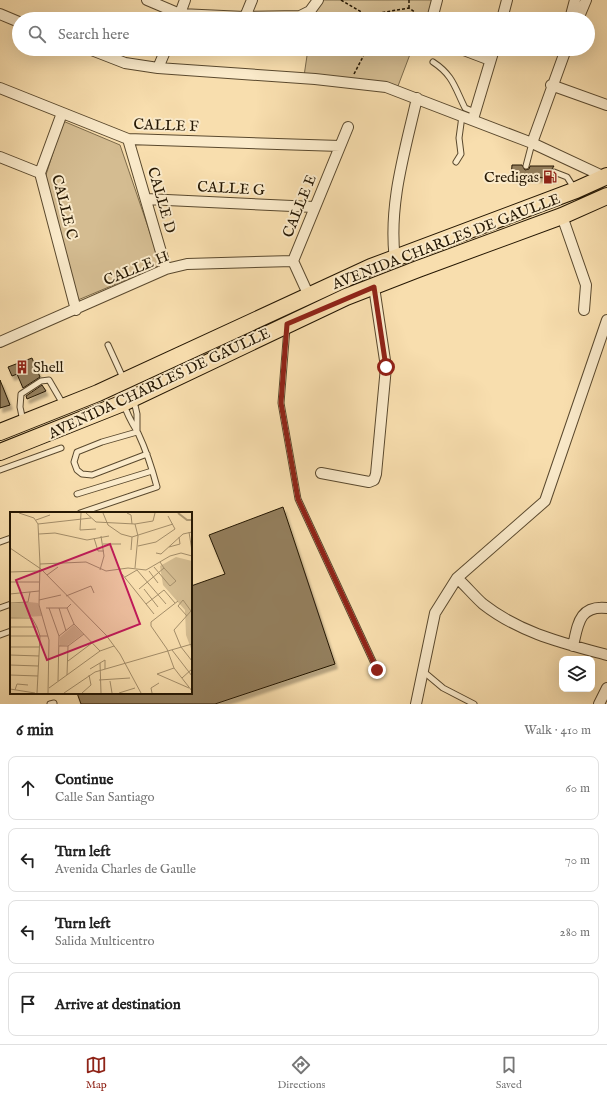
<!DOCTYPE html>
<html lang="en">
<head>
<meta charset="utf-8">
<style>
	body { margin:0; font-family:"IM FELL English",serif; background:#f6f6f6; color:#222 }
	.controls { position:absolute; right:12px; bottom:12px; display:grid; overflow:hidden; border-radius:8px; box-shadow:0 4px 16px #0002 }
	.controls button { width:36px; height:36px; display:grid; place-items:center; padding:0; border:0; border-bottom:1px solid #e0e0e0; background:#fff; color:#222; font:20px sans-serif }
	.stop { position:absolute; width:12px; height:12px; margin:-9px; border:3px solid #8f2418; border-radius:50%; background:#fff }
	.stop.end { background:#8f2418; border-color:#fff; box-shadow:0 1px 4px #0008 }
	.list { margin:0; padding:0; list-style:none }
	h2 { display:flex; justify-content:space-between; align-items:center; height:52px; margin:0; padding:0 16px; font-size:17px }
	h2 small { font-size:13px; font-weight:400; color:#767676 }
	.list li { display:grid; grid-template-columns:26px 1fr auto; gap:12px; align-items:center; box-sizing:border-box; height:64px; margin:0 8px 8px; padding:0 8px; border:1px solid #e0e0e0; border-radius:8px }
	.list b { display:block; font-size:15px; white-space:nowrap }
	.list p { margin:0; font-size:13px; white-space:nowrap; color:#767676 }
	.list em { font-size:13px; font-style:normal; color:#767676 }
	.icon { flex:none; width:22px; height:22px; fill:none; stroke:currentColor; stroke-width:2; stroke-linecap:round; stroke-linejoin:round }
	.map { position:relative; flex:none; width:607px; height:704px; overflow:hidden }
	.search { position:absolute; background:#fff; box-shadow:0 4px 16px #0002; left:12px; right:12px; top:12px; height:44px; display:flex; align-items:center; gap:10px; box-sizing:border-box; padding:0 14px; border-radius:22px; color:#767676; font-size:15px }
	.sheet { height:340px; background:#fff }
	nav { display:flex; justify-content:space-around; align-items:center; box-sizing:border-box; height:56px; border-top:1px solid #e0e0e0; background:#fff; font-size:11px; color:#767676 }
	nav a { display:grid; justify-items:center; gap:2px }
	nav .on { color:#8f2418 }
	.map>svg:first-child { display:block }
	.green { fill:#d4bc91; stroke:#7c6a4a }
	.building { fill:#937e5c; stroke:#251703; filter:url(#shadow) }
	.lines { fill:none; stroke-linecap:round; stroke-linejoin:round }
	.lane-casing { stroke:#5a492e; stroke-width:7 }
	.street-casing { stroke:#5a492e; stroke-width:12 }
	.primary-casing { stroke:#251703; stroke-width:18 }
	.path { stroke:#251703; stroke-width:1.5; stroke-dasharray:3 2; stroke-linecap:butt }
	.lane { stroke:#faeaca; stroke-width:5 }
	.street { stroke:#faeaca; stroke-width:10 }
	.primary { stroke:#f8deae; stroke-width:16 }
	.route { stroke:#8f2418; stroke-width:5 }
	.labels { text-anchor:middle; stroke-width:4; stroke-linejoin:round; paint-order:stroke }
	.street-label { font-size:15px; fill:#251703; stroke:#faeaca }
	.poi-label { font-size:15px; fill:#251703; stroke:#faeaca; text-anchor:end }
	.inset-river { fill:none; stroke:#b09a74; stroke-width:2 }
	.inset-road { fill:none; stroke:#a48e6a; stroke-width:1 }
	.view { fill:#c2185b; fill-opacity:0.15; stroke:#c2185b; stroke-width:2 }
	.inset-edge { fill:none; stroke:#251703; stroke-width:2 }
</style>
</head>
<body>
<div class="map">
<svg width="607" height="704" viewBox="0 0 607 704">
	<defs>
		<filter id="shadow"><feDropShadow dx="2.5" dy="4.5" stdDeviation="1" flood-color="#0004"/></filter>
	</defs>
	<rect width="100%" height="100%" fill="#f8deae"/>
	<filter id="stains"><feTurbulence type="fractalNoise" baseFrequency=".005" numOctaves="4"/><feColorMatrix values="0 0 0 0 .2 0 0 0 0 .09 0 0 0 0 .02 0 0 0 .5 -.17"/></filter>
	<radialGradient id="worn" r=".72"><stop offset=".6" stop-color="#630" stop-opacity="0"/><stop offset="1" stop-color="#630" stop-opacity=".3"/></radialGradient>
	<path class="green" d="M320 0H436L430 19H313Z
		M308 49H412L398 86 304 76Z
		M63 121 120 145 161 265 78 300 45 178Z"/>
	<path class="building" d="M512 165H522L525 170 529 169 530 166H554L550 172 554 178 511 177Z
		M32 358 40 377 23 388 17 374 12 376 8 367Z
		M0 380 10 405 0 408Z
		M42 385 46 391 27 399 26 396Z
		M283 507 335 664 215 704H81L77 693H191V586L225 574 209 535Z"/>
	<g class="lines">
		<g class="lane-casing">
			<path id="lane" d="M433 62C453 75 455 88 465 108L475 112
				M456 162 461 154 459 138 462 116
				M526 166 532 143
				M554 172 567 177 574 188
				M287 328 281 403 298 499 377 670
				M108 345 124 380
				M134 401 137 414V431
				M23 421 20 407 21 394 41 381 49 380 63 404
				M137 432 102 442 77 452 74 462 77 470 82 474 92 475 147 454
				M0 470 61 448
				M77 494 152 471
				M80 513 157 487C152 468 146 450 138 433 132 423 127 415 124 404
				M0 542 11 538
				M0 608 11 604
				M0 635 11 631
				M424 672 443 688 474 704
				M50 704 54 703"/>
		</g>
		<g class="street-casing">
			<path id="street" d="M147 0 180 14 245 17 300 16 310 11 318 0
				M0 14 19 22
				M245 17 252 0
				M178 19 185 0
				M432 19 437 0
				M502 19 507 0
				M570 19 575 0
				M578 19 586 0
				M89 49 125 63 158 68 315 79 386 87 532 143 607 178
				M461 49 490 60
				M158 68 166 49
				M551 85 607 105
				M0 88 128 139 340 146
				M62 113 40 173 76 310
				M473 119 494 49
				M128 139 166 269
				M532 143 566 49
				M0 157 40 173
				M146 199 314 207
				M562 216 586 285 584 310
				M395 260C388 205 405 151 417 98
				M309 296 293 261 348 127
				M0 342 166 269 187 264 293 261
				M321 473 369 482 374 480 376 474 386 367 374 287
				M457 578C466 586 474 596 483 604 520 633 563 643 607 655
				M573 646C578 624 579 605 607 608
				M416 704 435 613 457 578 545 501 607 320
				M599 704 607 688"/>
		</g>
		<g class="primary-casing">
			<path id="primary" d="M0 432 98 393 371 267 576 190 607 176
				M0 452 123 403 346 297 418 269 562 216 607 196"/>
		</g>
		<path class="path" d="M341 0 363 13 373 14 409 8 423 18
			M409 0V8
			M363 13 366 19
			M354 74 367 49"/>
		<use href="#lane" class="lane"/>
		<use href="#street" class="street"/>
		<use href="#primary" class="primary"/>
	</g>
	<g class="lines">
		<path class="route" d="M377 670 298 499 281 403 287 324 374 287 386 367"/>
	</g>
	<defs>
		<g id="fuel-bare" transform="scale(1.08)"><path d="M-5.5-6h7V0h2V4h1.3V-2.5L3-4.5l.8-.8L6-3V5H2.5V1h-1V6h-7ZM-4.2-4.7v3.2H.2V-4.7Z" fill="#8f2418" stroke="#faeaca" stroke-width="2.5" paint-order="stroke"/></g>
		<g id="building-bare" transform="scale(1.08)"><path d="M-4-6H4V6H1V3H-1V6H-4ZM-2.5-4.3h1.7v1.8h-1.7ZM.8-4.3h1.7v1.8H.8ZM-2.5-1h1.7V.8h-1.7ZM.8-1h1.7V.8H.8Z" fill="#8f2418" stroke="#faeaca" stroke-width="2.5" paint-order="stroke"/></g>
	</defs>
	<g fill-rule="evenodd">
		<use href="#fuel-bare" x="550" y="177"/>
		<use href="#building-bare" x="22" y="367"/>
	</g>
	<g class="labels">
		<g class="street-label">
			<text transform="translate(166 125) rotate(2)" y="5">CALLE F</text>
			<text transform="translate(231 188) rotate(3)" y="5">CALLE G</text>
			<text transform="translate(162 200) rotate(74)" y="5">CALLE D</text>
			<text transform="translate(299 206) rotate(-68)" y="5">CALLE E</text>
			<text transform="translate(65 207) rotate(76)" y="5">CALLE C</text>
			<text transform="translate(446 241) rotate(-21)" y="5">AVENIDA CHARLES DE GAULLE</text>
			<text transform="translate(136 268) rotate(-22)" y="5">CALLE H</text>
			<text transform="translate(159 383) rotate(-25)" y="5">AVENIDA CHARLES DE GAULLE</text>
		</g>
		<g class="poi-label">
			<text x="539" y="182">Credigas</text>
			<text x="33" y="372" text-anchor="start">Shell</text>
		</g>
	</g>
	<g transform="translate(10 512)">
		<rect width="182" height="182" fill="#f8deae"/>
		<path d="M166 45 182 49V139L176 123 175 98 153 73 150 54ZM19 90 28 91 32 104 0 106V92ZM64 113 73 122 58 133 50 134V125Z" fill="#d4bc91"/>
		<path class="inset-river" d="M168 1 177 8H182"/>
		<path class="inset-road" d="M9 1 24 6 28 12 30 52M71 1 70 18 86 17M76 1 86 10 125 12 143 9 145 1M93 1 98 13 111 22 122 25 163 12M117 1 121 3 122 12M26 8 40 3M28 12 81 6M125 12 128 24 125 56M179 20 182 39M29 22 45 21 77 28 99 24M84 26 88 39H94M93 32H111M128 34 146 30 165 17 158 4M159 35 170 32 169 25M0 36 31 57 96 123 110 142 131 181M121 38 122 25M146 41 151 42 173 22 182 20M144 55 160 74 166 69 154 56M90 58 94 44 91 24M139 59 148 71M0 60 30 59M112 62 144 102M37 63 48 55M115 65 127 58 156 92M0 70H29M129 77 154 56 150 50M134 77 148 95M154 78 165 91M0 82 29 79M56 84 81 74 84 81M29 88 51 83M168 89 141 110V114L157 137 164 156 182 179M0 91 18 90 20 80M136 92 154 78M36 96H57L61 92M39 96 49 124 48 169M49 96 56 119M57 96 64 112 90 139M177 104 168 94 173 88 181 99 164 118 171 135 182 149M0 106H22L27 115 30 124 27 181M0 115H27M0 124H38M49 124 64 112M49 134H58L74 122M0 135H29M162 138 182 164M0 143 29 144M58 149 82 131M90 151 91 181M0 153 28 154M80 157 95 148V157M147 162 179 176M147 162 164 156M0 163 28 164M57 163 58 134M172 166 182 157M89 168 120 166M100 169 102 181M39 176 90 139 104 134M0 177 25 181M5 178 7 172 18 173M38 181 39 128 29 93 30 52 76 50 96 59 118 56 136 58 160 44 171 41 182 44M54 181 85 160 182 132M72 181 81 173 79 163M109 181 125 176M142 181 141 176 149 171"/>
		<path class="view" d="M100 32 130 112 37 148 6 68Z"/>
		<rect width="182" height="182" class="inset-edge"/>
	</g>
	<rect width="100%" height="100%" filter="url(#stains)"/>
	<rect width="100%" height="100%" fill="url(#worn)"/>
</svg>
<div class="controls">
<button><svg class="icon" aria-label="layers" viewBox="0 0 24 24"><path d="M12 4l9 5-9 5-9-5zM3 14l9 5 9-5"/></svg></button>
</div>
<div class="stop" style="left:386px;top:367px"></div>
<div class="stop end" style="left:377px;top:670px"></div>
<div class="search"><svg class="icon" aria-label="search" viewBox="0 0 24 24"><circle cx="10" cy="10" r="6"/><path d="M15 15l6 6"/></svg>Search here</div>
</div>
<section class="sheet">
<h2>6 min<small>Walk · 410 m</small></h2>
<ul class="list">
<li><svg class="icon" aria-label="ahead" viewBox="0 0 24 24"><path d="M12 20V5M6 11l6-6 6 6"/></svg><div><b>Continue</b><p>Calle San Santiago</p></div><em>60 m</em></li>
<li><svg class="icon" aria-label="left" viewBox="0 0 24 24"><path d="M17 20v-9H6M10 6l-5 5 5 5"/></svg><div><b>Turn left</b><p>Avenida Charles de Gaulle</p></div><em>70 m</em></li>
<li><svg class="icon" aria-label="left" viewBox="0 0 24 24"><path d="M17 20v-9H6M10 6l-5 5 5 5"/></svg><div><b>Turn left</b><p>Salida Multicentro</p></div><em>280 m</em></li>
<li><svg class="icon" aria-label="arrive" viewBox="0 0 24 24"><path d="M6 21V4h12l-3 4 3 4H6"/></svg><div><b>Arrive at destination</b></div></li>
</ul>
</section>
<nav>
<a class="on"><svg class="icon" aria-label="map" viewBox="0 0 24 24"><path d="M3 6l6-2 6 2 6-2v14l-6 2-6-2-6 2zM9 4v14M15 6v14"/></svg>Map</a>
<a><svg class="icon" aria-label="directions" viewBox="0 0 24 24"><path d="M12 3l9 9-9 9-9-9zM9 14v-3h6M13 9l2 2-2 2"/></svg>Directions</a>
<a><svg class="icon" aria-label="saved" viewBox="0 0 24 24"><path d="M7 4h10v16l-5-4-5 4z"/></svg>Saved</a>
</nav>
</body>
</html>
